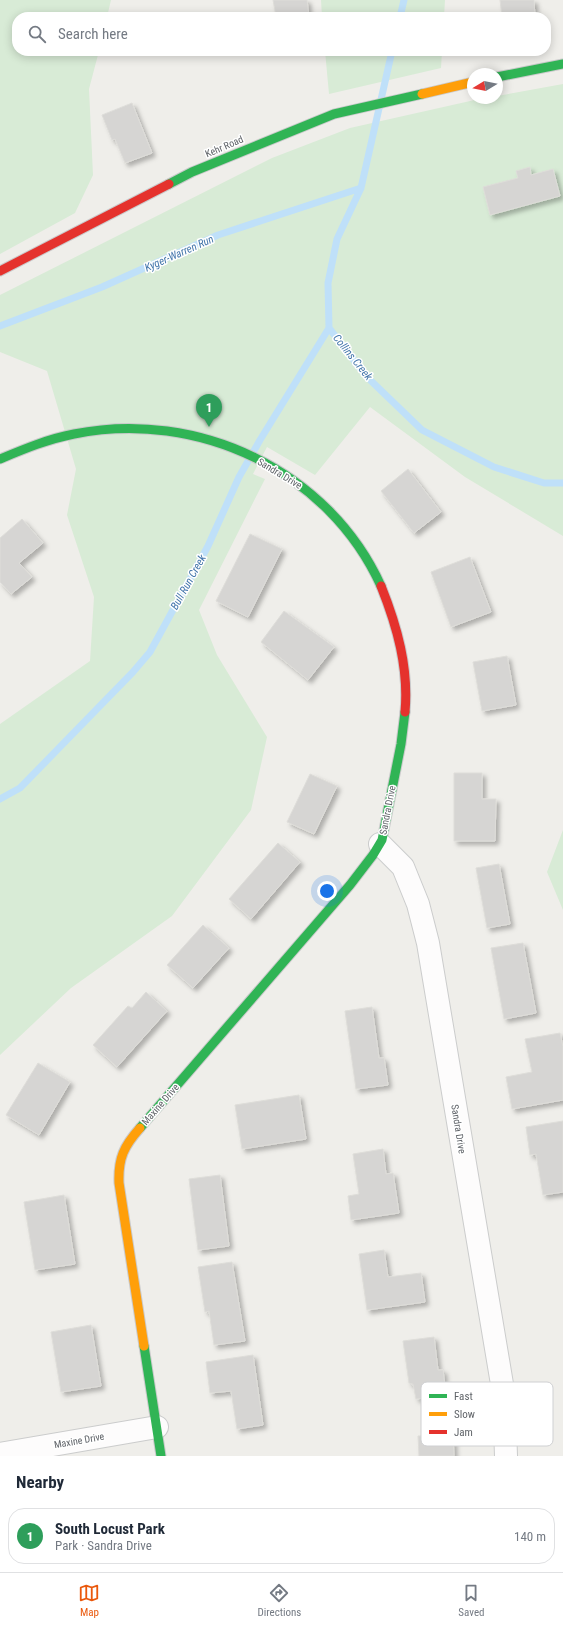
<!DOCTYPE html>
<html lang="en">
<head>
<meta charset="utf-8">
<style>
	body { margin:0; font-family:"Roboto Condensed",sans-serif; background:#f6f6f7; color:#1f2937 }
	.compass { position:absolute; left:467px; top:68px; width:36px; height:36px; border-radius:50%; background:#fff; box-shadow:0 2px 10px #0003; rotate:260deg }
	.you { position:absolute; left:327px; top:891px; width:14px; height:14px; margin:-10px; border:3px solid #fff; border-radius:50%; background:#1a73e8; box-shadow:0 0 0 6px #1a73e833 }
	.badge { display:grid; place-items:center; width:26px; height:26px; border-radius:50%; background:#ea580c; color:#fff; font-size:13px; font-weight:700 }
	.pin { position:absolute; translate:-50% -33px; filter:drop-shadow(0 1px 2px #0008) }
	.pin::after { content:''; position:absolute; top:21px; width:14px; height:12px; background:inherit; clip-path:polygon(0 0,100% 0,50% 100%) }
	.list { margin:0; padding:0; list-style:none }
	h2 { display:flex; justify-content:space-between; align-items:center; height:52px; margin:0; padding:0 16px; font-size:17px }
	h2 small { font-size:13px; font-weight:400; color:#747a83 }
	.list li { display:grid; grid-template-columns:26px 1fr auto; gap:12px; align-items:center; box-sizing:border-box; height:56px; margin:0 8px 8px; padding:0 8px; border:1px solid #e0e1e3; border-radius:16px }
	.list b { display:block; font-size:15px; white-space:nowrap }
	.list p { margin:0; font-size:13px; white-space:nowrap; color:#747a83 }
	.list em { font-size:13px; font-style:normal; color:#747a83 }
	.icon { flex:none; width:22px; height:22px; fill:none; stroke:currentColor; stroke-width:2; stroke-linecap:round; stroke-linejoin:round }
	.map { position:relative; flex:none; width:563px; height:1456px; overflow:hidden }
	.search { position:absolute; background:#fff; box-shadow:0 2px 10px #0003; left:12px; right:12px; top:12px; height:44px; display:flex; align-items:center; gap:10px; box-sizing:border-box; padding:0 14px; border-radius:16px; color:#747a83; font-size:15px }
	.sheet { height:116px; background:#fff }
	nav { display:flex; justify-content:space-around; align-items:center; box-sizing:border-box; height:56px; border-top:1px solid #e0e1e3; background:#fff; font-size:11px; color:#747a83 }
	nav a { display:grid; justify-items:center; gap:2px }
	nav .on { color:#ea580c }
	.map>svg:first-child { display:block }
	.green { fill:#d8ebd6 }
	.lines { fill:none; stroke-linecap:round; stroke-linejoin:round }
	.stream { stroke:#bfe0f9; stroke-width:7 }
	.building { fill:#d6d5d3; stroke:#deddd9; filter:url(#shadow) }
	.street-casing { stroke:#cbcccc; stroke-width:24 }
	.fast-casing { stroke:#cacacb; stroke-width:11 }
	.slow-casing { stroke:#cacacb; stroke-width:11 }
	.jam-casing { stroke:#cacacb; stroke-width:11 }
	.street { stroke:#fdfcfc; stroke-width:22 }
	.fast { stroke:#30b455; stroke-width:9 }
	.slow { stroke:#ff9f0a; stroke-width:9 }
	.jam { stroke:#e5322d; stroke-width:9 }
	.labels { text-anchor:middle; stroke-width:3; stroke-linejoin:round; paint-order:stroke }
	.street-label { font-size:10px; fill:#5f6368; stroke:#fff }
	.water-label { font-size:11px; font-style:italic; fill:#4174aa; stroke:#fff }
	.key { fill:#fff; stroke:#cfd0d2; stroke-width:1 }
	.key-label { font-size:11px; fill:#5f6368 }
</style>
</head>
<body>
<div class="map">
<svg width="563" height="1456" viewBox="0 0 563 1456">
	<defs>
		<filter id="shadow"><feDropShadow dx="3.5" dy="3.5" stdDeviation="2" flood-color="#0004"/></filter>
	</defs>
	<rect width="100%" height="100%" fill="#efeeea"/>
	<path class="green" d="M0 0H111L107 17H17V51H99L89 89 93 175 75 213 0 254Z
		M321 0H445L444 17H322Z
		M325 51H442L441 68 329 94Z
		M563 84V536L465 477 370 407 315 475 267 447 253 474 265 479 199 610 217 655 267 737 251 810 172 916 71 988 0 1055V724L90 661 94 597 67 515 76 469 47 371 0 352V295L272 158 350 128 479 99 497 98V96Z
		M563 830V910L547 872Z"/>
	<g class="lines">
		<path class="stream" d="M400 17 404 0
			M392 51 361 188 337 239 328 283 329 328 367 377 422 430 494 467 544 483H563
			M0 326 102 287 218 235 361 188
			M0 799 20 788 133 672 150 652 208 546 239 477 260 440 329 328"/>
	</g>
	<path class="building" d="M273 0H307L309 17H276Z
		M500 0H534L535 17H502Z
		M132 103 152 153 125 163 115 139 112 140 102 115Z
		M530 167 531 175 553 169 560 196 490 215 483 187 518 178 516 171Z
		M408 469 441 512 414 533 381 491Z
		M22 519 43 543 19 563 32 577 11 594 0 582V538Z
		M250 534 282 549 248 617 216 601Z
		M470 557 491 612 451 627 431 572Z
		M284 611 334 647 308 680 261 642Z
		M507 656 516 705 482 711 473 662Z
		M454 773H482V799H496L495 841H454Z
		M310 774 337 786 314 834 287 822Z
		M278 843 300 862 251 919 229 899Z
		M499 864 510 924 487 928 476 868Z
		M203 925 229 948 193 988 167 965Z
		M523 943 536 1013 504 1019 491 948Z
		M146 992 167 1011 117 1067 93 1045 128 1006 132 1008Z
		M372 1007 379 1058H384L388 1085 356 1089 345 1011Z
		M560 1033 563 1047V1100L512 1109 506 1077 532 1072 525 1039Z
		M38 1063 70 1082 39 1135 6 1115Z
		M299 1095 306 1139 242 1149 235 1105Z
		M563 1121V1192L543 1195 536 1154 530 1155 526 1127Z
		M383 1149 386 1174 393 1173 399 1213 351 1220 348 1196 359 1194 353 1154Z
		M220 1175 229 1246 198 1250 189 1179Z
		M64 1195 75 1264 35 1270 24 1202Z
		M384 1250 388 1277 421 1273 425 1302 367 1310 359 1254Z
		M232 1262 245 1341 214 1345 209 1311 205 1312 198 1267Z
		M91 1325 101 1386 61 1392 51 1332Z
		M434 1337 438 1370H443L446 1395 416 1399 413 1384 409 1383 403 1341Z
		M253 1355 263 1425 237 1429 231 1391 210 1393 206 1362Z
		M453 1435 454 1456H419L418 1436Z"/>
	<g class="lines">
		<g class="street-casing">
			<path id="street" d="M380 844 403 867 418 904 428 943 504 1396 506 1456
				M0 1454 157 1427"/>
		</g>
		<g class="fast-casing">
			<path id="fast" d="M497 77 563 64
				M169 184 192 172 334 114 422 94
				M0 459C24 449 48 439 74 434 198 409 329 471 381 586
				M140 1128 350 885 373 855 382 840 401 744 405 712
				M144 1346 161 1456"/>
		</g>
		<g class="slow-casing">
			<path id="slow" d="M422 94 473 82
				M140 1128C124 1146 118 1158 119 1183L144 1346"/>
		</g>
		<g class="jam-casing">
			<path id="jam" d="M0 271 169 184
				M381 586C397 626 409 668 405 712"/>
		</g>
		<use href="#street" class="street"/>
		<use href="#fast" class="fast"/>
		<use href="#slow" class="slow"/>
		<use href="#jam" class="jam"/>
	</g>
	<g class="labels">
		<g class="street-label">
			<text transform="translate(224 146) rotate(-23)" y="4">Kehr Road</text>
			<text transform="translate(280 473) rotate(31)" y="4">Sandra Drive</text>
			<text transform="translate(387 810) rotate(-79)" y="4">Sandra Drive</text>
			<text transform="translate(160 1104) rotate(-49)" y="4">Maxine Drive</text>
			<text transform="translate(459 1129) rotate(81)" y="4">Sandra Drive</text>
			<text transform="translate(79 1440) rotate(-10)" y="4">Maxine Drive</text>
		</g>
		<g class="water-label">
			<text transform="translate(179 253) rotate(-24)" y="4">Kyger-Warren Run</text>
			<text transform="translate(353 357) rotate(51)" y="4">Collins Creek</text>
			<text transform="translate(188 582) rotate(-61)" y="4">Bull Run Creek</text>
		</g>
	</g>
	<rect x="421" y="1382" width="132" height="64" rx="6" class="key"/>
	<rect x="429" y="1394" width="18" height="4" fill="#30b455"/>
	<rect x="429" y="1412" width="18" height="4" fill="#ff9f0a"/>
	<rect x="429" y="1430" width="18" height="4" fill="#e5322d"/>
	<g class="key-label">
		<text x="454" y="1400">Fast</text>
		<text x="454" y="1418">Slow</text>
		<text x="454" y="1436">Jam</text>
	</g>
</svg>
<svg class="compass" viewBox="-18 -18 36 36"><path d="M0-13l5 13h-10z" fill="#e53935"/><path d="M0 13l5-13h-10z" fill="#747a83"/></svg>
<div class="you"></div>
<div class="pin badge" style="left:209px;top:427px;background:#2e9e5b">1</div>
<div class="search"><svg class="icon" aria-label="search" viewBox="0 0 24 24"><circle cx="10" cy="10" r="6"/><path d="M15 15l6 6"/></svg>Search here</div>
</div>
<section class="sheet">
<h2>Nearby<small></small></h2>
<ul class="list">
<li><span class="badge" style="background:#2e9e5b">1</span><div><b>South Locust Park</b><p>Park · Sandra Drive</p></div><em>140 m</em></li>
</ul>
</section>
<nav>
<a class="on"><svg class="icon" aria-label="map" viewBox="0 0 24 24"><path d="M3 6l6-2 6 2 6-2v14l-6 2-6-2-6 2zM9 4v14M15 6v14"/></svg>Map</a>
<a><svg class="icon" aria-label="directions" viewBox="0 0 24 24"><path d="M12 3l9 9-9 9-9-9zM9 14v-3h6M13 9l2 2-2 2"/></svg>Directions</a>
<a><svg class="icon" aria-label="saved" viewBox="0 0 24 24"><path d="M7 4h10v16l-5-4-5 4z"/></svg>Saved</a>
</nav>
</body>
</html>
